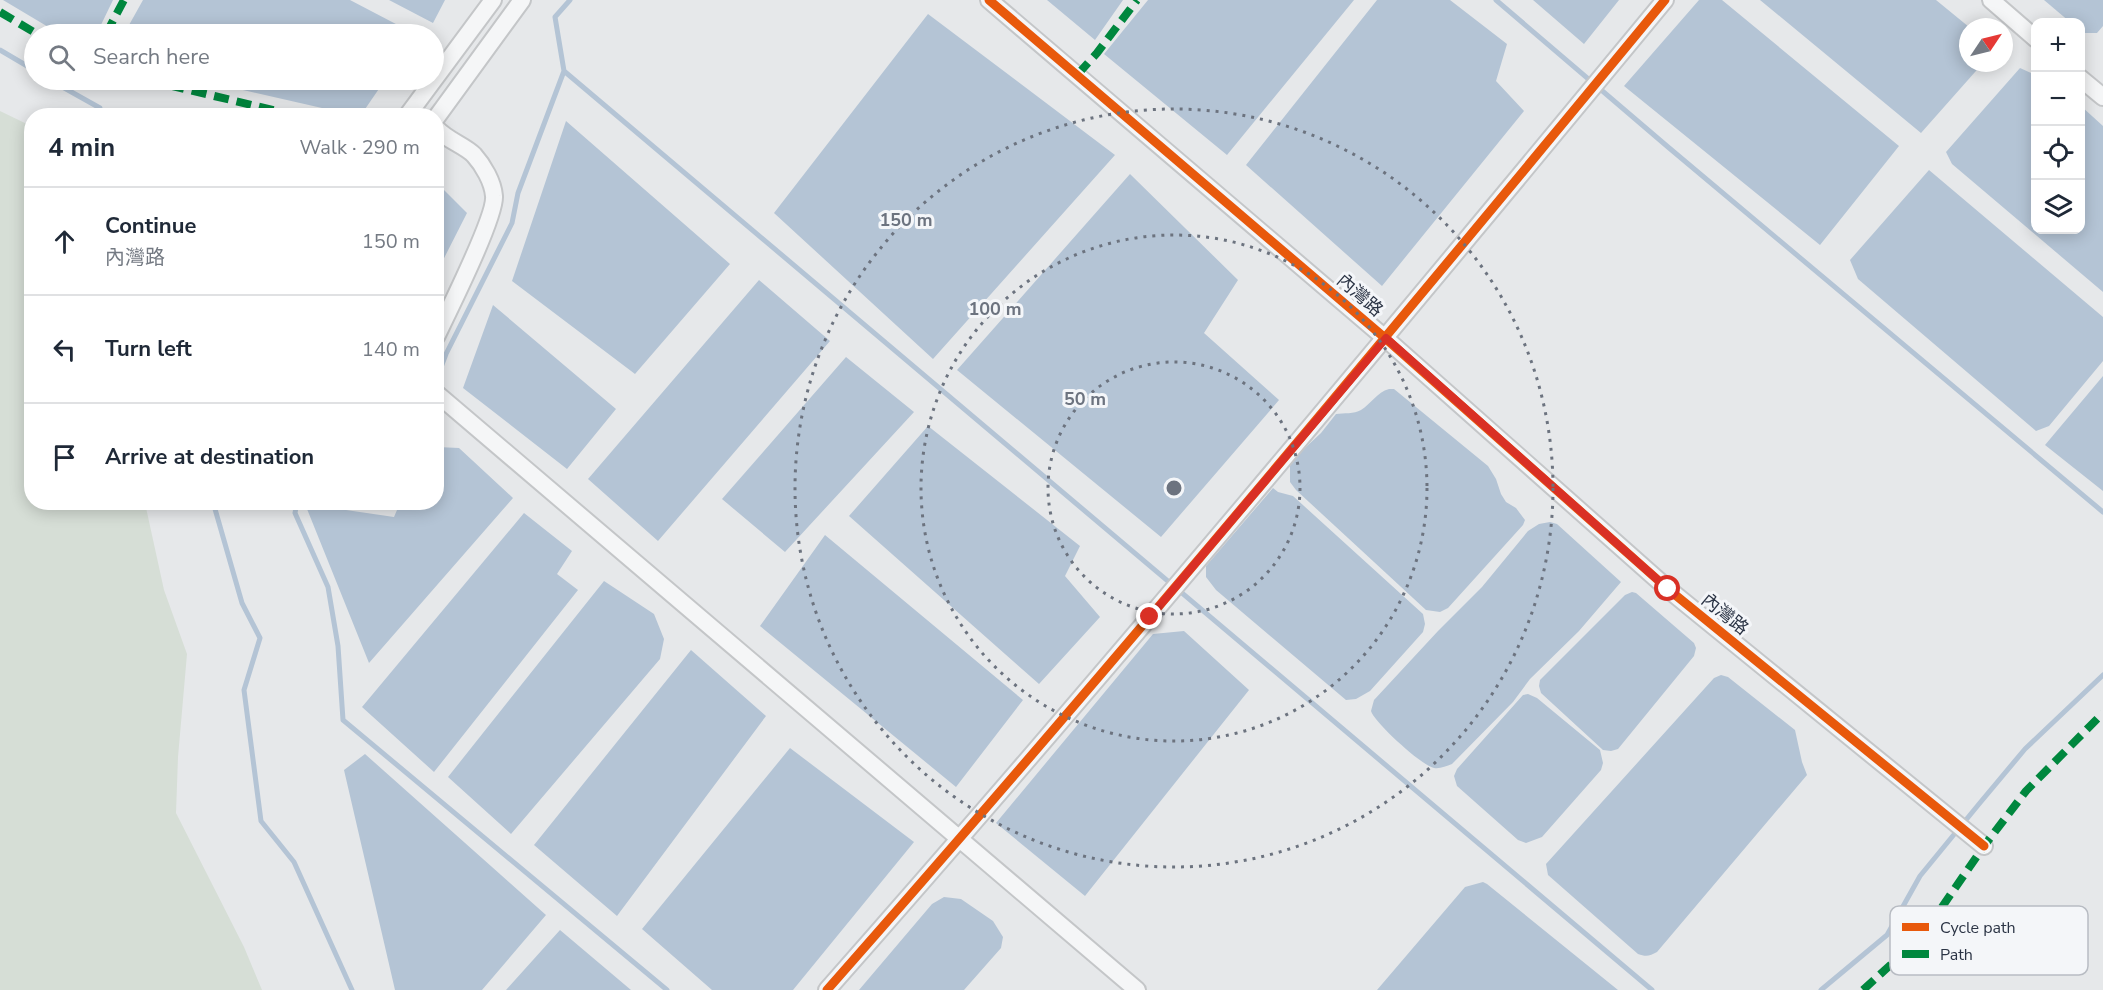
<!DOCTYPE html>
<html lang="en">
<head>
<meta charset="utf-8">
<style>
	body { margin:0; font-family:"Nunito Sans","Noto Sans TC",sans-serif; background:#f2f2f3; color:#1f2937 }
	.controls { position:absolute; right:18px; top:18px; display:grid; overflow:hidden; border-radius:12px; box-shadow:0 3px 15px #0003 }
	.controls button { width:54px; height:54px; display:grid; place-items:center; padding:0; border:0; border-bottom:2px solid #e0e1e3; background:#fff; color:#1f2937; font:30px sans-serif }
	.compass { position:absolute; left:1959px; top:18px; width:54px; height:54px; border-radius:50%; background:#fff; box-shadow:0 3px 15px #0003; rotate:55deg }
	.stop { position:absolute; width:18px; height:18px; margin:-14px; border:4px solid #d93025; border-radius:50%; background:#fff }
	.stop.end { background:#d93025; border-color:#fff; box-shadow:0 2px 6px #0008 }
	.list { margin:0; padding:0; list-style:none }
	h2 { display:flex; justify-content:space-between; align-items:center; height:78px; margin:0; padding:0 24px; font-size:26px }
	h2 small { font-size:20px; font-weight:400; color:#747a83 }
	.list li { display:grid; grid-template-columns:39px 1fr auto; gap:18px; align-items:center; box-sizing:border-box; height:108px; padding:0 24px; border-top:2px solid #e0e1e3 }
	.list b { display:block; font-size:22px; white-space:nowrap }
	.list p { margin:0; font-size:20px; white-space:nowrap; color:#747a83 }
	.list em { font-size:20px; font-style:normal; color:#747a83 }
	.icon { flex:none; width:33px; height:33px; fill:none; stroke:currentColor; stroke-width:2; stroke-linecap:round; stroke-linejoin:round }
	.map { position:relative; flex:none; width:2103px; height:990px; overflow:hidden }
	.search { position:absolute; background:#fff; box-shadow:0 3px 15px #0003; left:24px; top:24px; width:420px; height:66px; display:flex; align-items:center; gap:15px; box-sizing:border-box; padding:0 21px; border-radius:33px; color:#747a83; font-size:22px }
	.panel { position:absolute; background:#fff; box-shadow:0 3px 15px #0003; left:24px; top:108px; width:420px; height:402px; border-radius:24px }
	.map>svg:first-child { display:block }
	.green { fill:#d6ded6 }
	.water { fill:#b4c4d5 }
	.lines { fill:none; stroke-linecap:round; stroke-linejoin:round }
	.stream { stroke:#b4c4d5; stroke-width:5 }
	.street-casing { stroke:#c4c6c8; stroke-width:20 }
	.street { stroke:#f5f6f7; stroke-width:16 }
	.quiet { stroke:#00873e; stroke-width:8; stroke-dasharray:15 8; stroke-linecap:butt }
	.cycleway-casing { stroke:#f4f6f9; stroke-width:13 }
	.cycleway { stroke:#e8590c; stroke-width:9 }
	.route { stroke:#d93025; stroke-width:8 }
	.ring { fill:none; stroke:#6c737f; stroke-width:3; stroke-dasharray:3 6 }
	.labels { text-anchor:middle; stroke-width:6; stroke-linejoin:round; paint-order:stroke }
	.street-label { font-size:18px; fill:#2b3445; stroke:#f4f6f9 }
	.key { fill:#f4f6f9; stroke:#b8bcc3; stroke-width:1.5 }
	.key-label { font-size:16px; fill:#2b3445 }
	.centre { fill:#6c737f; stroke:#f4f6f9; stroke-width:3 }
	.ring-label { font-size:18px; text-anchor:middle; font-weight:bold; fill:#6c737f; stroke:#f4f6f9; stroke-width:6; stroke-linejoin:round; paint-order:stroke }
</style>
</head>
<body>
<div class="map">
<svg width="2103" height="990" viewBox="0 0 2103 990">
	<rect width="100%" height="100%" fill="#e6e8ea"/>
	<path class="green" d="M0 111 31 126 32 502 145 503 164 590 187 654 178 757 176 813 244 947 262 990H0Z"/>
	<path class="water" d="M3 0H113L99 29 91 34H60Z
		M143 0H350L415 34H124Z
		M389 0H445L433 23Z
		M1047 0H1123L1095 40Z
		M1148 0H1354L1227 155 1104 54Z
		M1377 0H1450L1507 44 1496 81 1524 111 1382 286 1246 165Z
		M1533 0H1619L1584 44Z
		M1699 0H1722L1899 146 1820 245 1624 86Z
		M1760 0H1936L1969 27 1968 63H1983L1921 133Z
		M2044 0H2103V26L2097 33H2083L2081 32 2080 22H2070Z
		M928 14 1115 155 933 359 774 213Z
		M2020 68 2031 73 2035 77 2036 230H2080L2081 106 2103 126V292L1952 164 1946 152Z
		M199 80H385L361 115 357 116Z
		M566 121 730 264 635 374 512 281Z
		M1929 170 2103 317V361L2049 426 2036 431 1858 279 1850 260Z
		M1130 174 1238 280 1204 333 1279 400 1161 537 957 370Z
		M437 183 467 213 437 272Z
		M759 280 830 341 658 541 588 479Z
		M493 305 616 409 567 469 463 388Z
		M846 357 914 412 785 552 722 499Z
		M2103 376V491L2045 445Z
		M1389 389H1394L1488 466 1496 479 1501 494 1506 502 1516 508 1525 520 1523 525 1448 608 1440 612 1426 610 1296 490 1290 482V466L1293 459 1321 433 1336 414C1344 413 1354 414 1361 410 1371 404 1377 392 1389 389Z
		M928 426 1080 546 1065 576 1100 617 1039 684 849 516Z
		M437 447 459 448 513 498 369 663 305 504 394 517 400 503 436 502Z
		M1273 488 1278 492 1293 496 1423 614 1425 624 1423 632 1370 691 1356 699 1346 700 1216 590 1206 577V566Z
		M524 513 572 551 557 574 578 590 434 772 362 707Z
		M1550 522 1557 524 1621 582 1579 631 1530 679 1513 702 1452 764C1446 766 1440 769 1434 768 1422 766 1374 722 1371 711L1374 700 1438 631 1482 587 1528 531 1539 524Z
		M825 535 1023 700 956 787 760 626Z
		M604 581 654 614 664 639 660 659 511 834 448 777Z
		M1632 592 1636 593 1694 643 1696 648 1694 656 1618 749 1611 751 1603 750 1541 693 1539 686 1540 680 1625 595Z
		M1184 631 1249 690 1085 896 996 823 1153 634Z
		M691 650 766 716 617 916 534 845Z
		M1721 675 1728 677 1795 730 1802 762 1807 775 1657 952C1650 956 1646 957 1638 954L1548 875 1546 864 1714 678Z
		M1528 694 1537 698 1600 750 1603 763 1601 770 1542 837 1526 843 1518 840 1457 786 1454 776 1457 769 1523 695Z
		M790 748 914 842 793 990H712L642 929Z
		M365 754 546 915 482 990H395L344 770Z
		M1483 882 1487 884 1618 990H1377L1465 887Z
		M944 897 961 899 993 921 1003 937 1001 948 964 990H859L932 904Z
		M560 930 631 990H506Z"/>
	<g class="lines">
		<path class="stream" d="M1496 0 1668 147 2103 512
			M0 50 34 70
			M564 71 1652 990
			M50 80 100 108 101 116
			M436 380 446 354 512 223 518 193 564 71 555 17 570 0
			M213 502 242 603 260 638 244 690 261 821 294 862 352 990
			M297 502 295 513 328 587 338 646 343 720 667 990
			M1821 990 1887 935 1920 876 1979 804 2025 749 2103 675"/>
		<g class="street-casing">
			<path id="street" d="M989 0 1385 338 1668 589 1984 846
				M1991 0 2036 39
				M2080 78 2103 97
				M407 116 493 0
				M436 118 522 0
				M436 128C448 141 464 145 474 155 483 165 493 182 494 196 496 216 448 312 436 337
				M436 393 1137 990
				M827 990C1113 666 1390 333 1665 0"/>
		</g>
		<use href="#street" class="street"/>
		<path class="quiet" d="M0 12 37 34
			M106 34 124 0
			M1078 74 1097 53 1137 0
			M147 80 298 116
			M1863 990 1922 936 1984 846 2026 791 2103 713"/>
		<g class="cycleway-casing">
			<path id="cycleway" d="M989 0 1385 338 1668 589 1984 846
				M827 990C1113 666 1390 333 1665 0"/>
		</g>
		<use href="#cycleway" class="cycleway"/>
	</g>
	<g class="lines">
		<path class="route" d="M1150 617 1386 338 1668 589"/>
	</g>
	<g class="ring">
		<circle cx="1174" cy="488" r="126"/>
		<circle cx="1174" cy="488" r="253"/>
		<circle cx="1174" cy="488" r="379"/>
	</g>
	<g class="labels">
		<g class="street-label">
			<text transform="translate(1360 295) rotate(41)" y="6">內灣路</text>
			<text transform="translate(1725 614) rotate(39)" y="6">內灣路</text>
		</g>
	</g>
	<rect x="1890" y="906" width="198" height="69" rx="9" class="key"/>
	<rect x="1902" y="923" width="27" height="8" fill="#e8590c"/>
	<rect x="1902" y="950" width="27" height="8" fill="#00873e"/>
	<g class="key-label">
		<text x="1940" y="933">Cycle path</text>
		<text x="1940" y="960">Path</text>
	</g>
	<circle cx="1174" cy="488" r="9" class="centre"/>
	<g class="ring-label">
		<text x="906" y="226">150 m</text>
		<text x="995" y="315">100 m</text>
		<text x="1085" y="405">50 m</text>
	</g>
</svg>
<div class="controls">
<button>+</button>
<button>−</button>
<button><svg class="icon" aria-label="locate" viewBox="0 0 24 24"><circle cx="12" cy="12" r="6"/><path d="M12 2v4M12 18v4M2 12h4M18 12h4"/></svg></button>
<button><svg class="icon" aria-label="layers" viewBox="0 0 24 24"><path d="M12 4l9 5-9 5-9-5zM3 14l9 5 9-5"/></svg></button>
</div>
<svg class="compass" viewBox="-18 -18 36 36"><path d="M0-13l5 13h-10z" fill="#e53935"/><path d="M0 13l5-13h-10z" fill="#747a83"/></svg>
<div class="stop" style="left:1668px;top:589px"></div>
<div class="stop end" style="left:1150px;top:617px"></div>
<div class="search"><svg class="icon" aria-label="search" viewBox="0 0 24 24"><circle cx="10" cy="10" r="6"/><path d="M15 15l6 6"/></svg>Search here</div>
<section class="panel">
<h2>4 min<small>Walk · 290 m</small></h2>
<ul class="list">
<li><svg class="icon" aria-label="ahead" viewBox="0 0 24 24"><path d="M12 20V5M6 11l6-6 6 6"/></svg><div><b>Continue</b><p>內灣路</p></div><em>150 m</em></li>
<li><svg class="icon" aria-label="left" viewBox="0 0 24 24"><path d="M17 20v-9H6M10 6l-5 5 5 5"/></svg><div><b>Turn left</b></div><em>140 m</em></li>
<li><svg class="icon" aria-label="arrive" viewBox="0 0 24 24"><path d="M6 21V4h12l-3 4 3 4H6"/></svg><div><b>Arrive at destination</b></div></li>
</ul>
</section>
</div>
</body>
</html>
